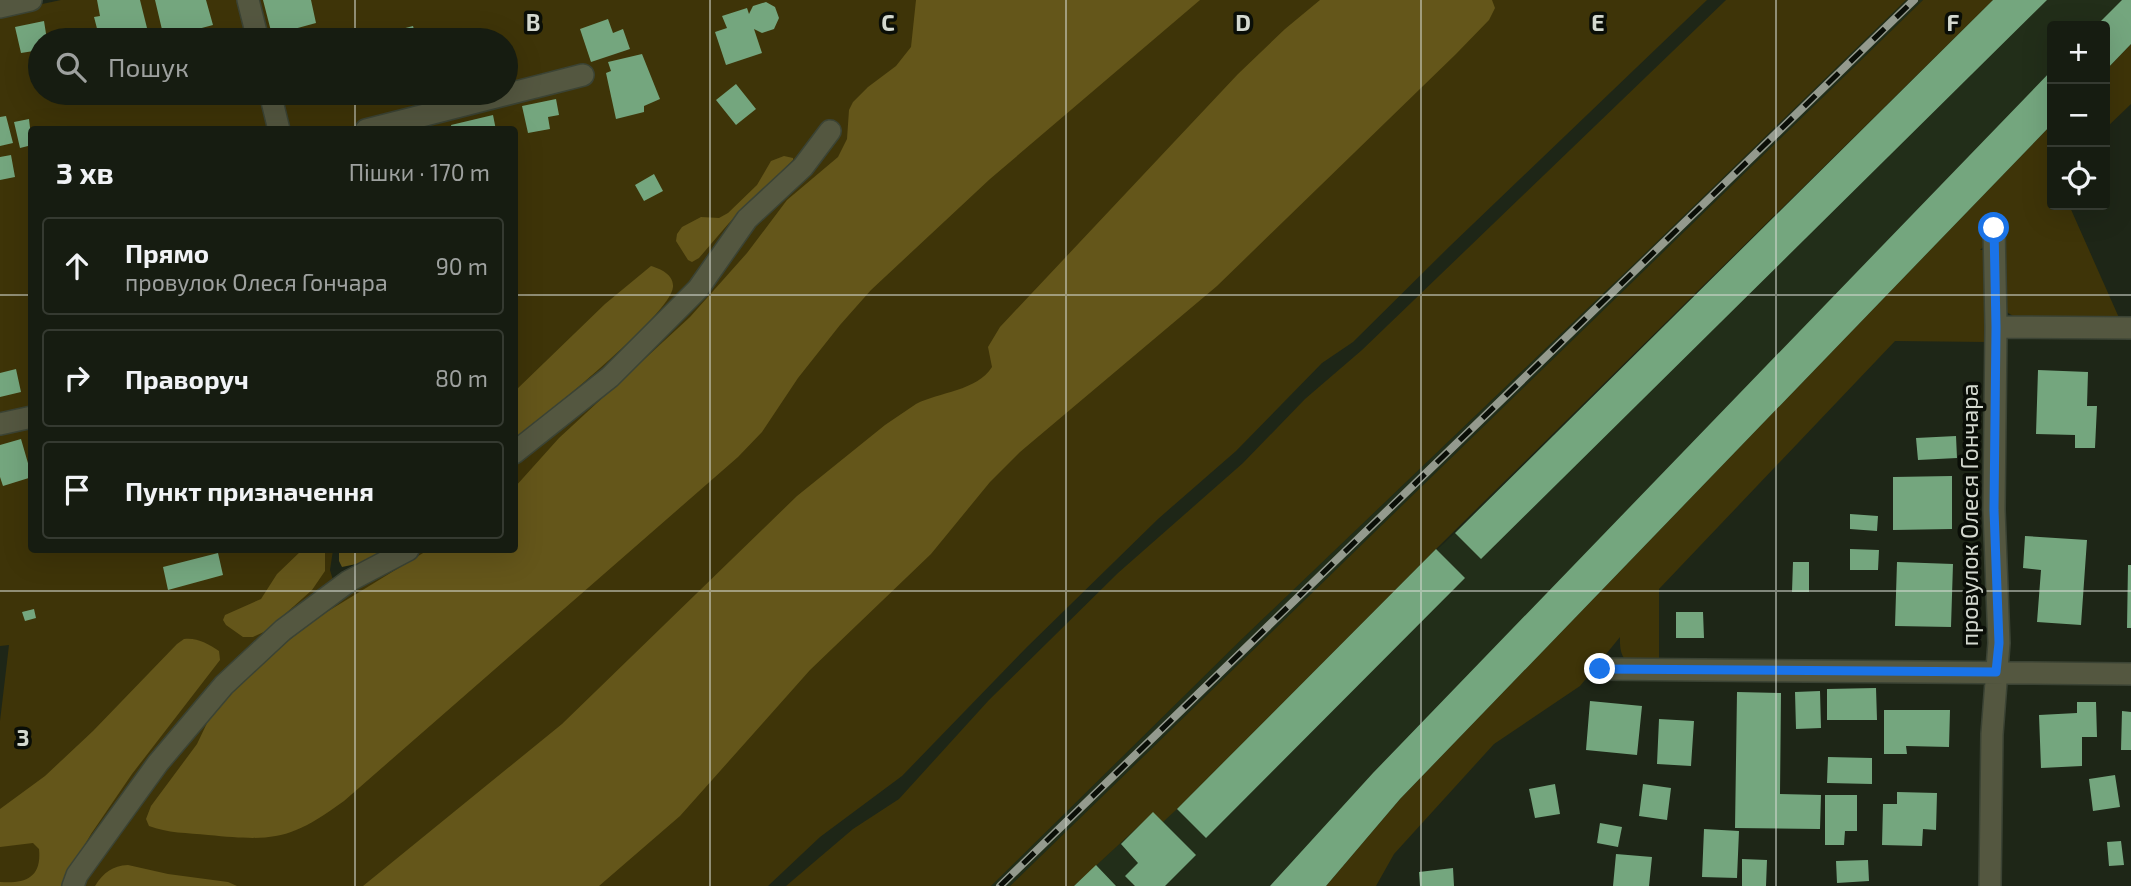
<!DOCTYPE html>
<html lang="uk">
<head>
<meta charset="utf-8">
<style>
	body { margin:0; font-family:"Exo 2",sans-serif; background:#23291f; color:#f1f3f6 }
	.controls { position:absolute; right:21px; top:21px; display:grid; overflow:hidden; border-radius:7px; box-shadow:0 7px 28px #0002 }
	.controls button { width:63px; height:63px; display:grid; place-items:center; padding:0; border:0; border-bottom:2px solid #353a31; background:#161c11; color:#f1f3f6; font:35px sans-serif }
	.stop { position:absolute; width:21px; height:21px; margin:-16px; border:5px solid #1a73e8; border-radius:50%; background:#fff }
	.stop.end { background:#1a73e8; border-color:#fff; box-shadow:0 2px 7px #0008 }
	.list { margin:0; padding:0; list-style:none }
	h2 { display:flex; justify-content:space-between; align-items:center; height:91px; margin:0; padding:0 28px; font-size:30px }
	h2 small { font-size:23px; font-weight:400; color:#9ea19f }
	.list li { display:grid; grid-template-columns:46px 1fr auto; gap:21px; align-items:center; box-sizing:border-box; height:98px; margin:0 14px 14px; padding:0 14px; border:2px solid #353a31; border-radius:7px }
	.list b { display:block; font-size:26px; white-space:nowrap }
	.list p { margin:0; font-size:23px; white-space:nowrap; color:#9ea19f }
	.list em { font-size:23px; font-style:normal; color:#9ea19f }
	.icon { flex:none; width:38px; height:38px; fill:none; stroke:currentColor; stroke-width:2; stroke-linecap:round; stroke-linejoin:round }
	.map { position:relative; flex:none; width:2131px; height:886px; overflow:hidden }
	.search { position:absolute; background:#161c11; box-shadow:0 7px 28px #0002; left:28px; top:28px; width:490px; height:77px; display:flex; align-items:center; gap:18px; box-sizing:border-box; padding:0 24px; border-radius:38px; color:#9ea19f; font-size:26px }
	.panel { position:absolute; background:#161c11; box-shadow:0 7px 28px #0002; left:28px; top:126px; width:490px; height:427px; border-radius:7px }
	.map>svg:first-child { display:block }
	.built { fill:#222e19 }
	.green { fill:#3e3408 }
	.forest { fill:#64561a }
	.building { fill:#74a67e }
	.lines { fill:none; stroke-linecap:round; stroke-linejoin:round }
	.minor-casing { stroke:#3b4334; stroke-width:24 }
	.minor { stroke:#545740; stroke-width:21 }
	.rail-casing { stroke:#949a8e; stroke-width:8 }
	.rail { stroke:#0a0e07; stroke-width:5; stroke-dasharray:16; stroke-linecap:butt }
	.route { stroke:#1a73e8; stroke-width:9 }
	.grid { fill:none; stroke:#d4d9cf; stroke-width:2; stroke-opacity:0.55 }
	.labels { text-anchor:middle; stroke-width:7; stroke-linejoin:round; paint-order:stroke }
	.street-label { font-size:23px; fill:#d4d9cf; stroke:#0a0e07 }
	.grid-label { font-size:23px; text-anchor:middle; font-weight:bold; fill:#d4d9cf; stroke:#0a0e07; stroke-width:7; stroke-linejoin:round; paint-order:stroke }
</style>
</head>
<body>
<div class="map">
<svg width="2131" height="886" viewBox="0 0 2131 886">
	<rect width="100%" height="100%" fill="#1e2617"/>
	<path class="built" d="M1906 0H1923L1010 886H991L1243 638 1633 265Z
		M1993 0H2131V44L2105 71V26H2052V124L1400 799 1326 886H1074L1455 533Z"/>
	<path class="green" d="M61 0H243L253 40H40V93H265L274 129 32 130 31 411 0 418V13Z
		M253 0H1707L1450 246 1353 342 1322 363 1236 451 1158 519 1027 647 902 776 820 837 768 886H84L115 832 240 678 321 608 414 550H514L515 461 626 370 694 277 638 341 515 447 514 130 284 129 276 93H506V40H263Z
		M1726 0H1906L1633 265 1243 638 991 886H786L853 829 899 799 989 700 1118 573 1243 463 1305 399 1362 350Z
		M1923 0H1993L1436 549 1177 809 1163 822 1153 813 1074 886H1010Z
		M2131 44V104L2105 129V71Z
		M2052 124V205H2069L2120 320 2018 319 2005 311 1999 232 1980 250H1984L1987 342 1895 341 1659 589V662C1633 662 1619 669 1620 637L1580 686 1494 744 1394 854 1376 886H1326L1400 799Z
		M31 423 32 550H333L330 570 333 580 326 584 214 682 66 886H0V721L9 645 0 646V431Z"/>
	<path class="forest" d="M916 0H1200L990 179 871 290 840 325 798 378 762 432 738 457 344 801C289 841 273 841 208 835 188 833 167 833 149 826L146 819 151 806 197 744 208 721 220 704 248 675 312 621 428 550H514L515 487 559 438 690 317 747 253 787 200 838 157 847 139 849 110 853 102 868 87 896 66 911 47Z
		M1320 0H1492L1495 8 1489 20 1456 54 1217 286 1020 452 990 482 931 554 810 670 680 816 599 886H363L562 724 797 496 885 425 916 404C939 392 977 391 992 367L988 347 1000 327 1238 74 1285 29Z
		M784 156 793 158V160L729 223 699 258 692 262 688 260 676 241 677 234 682 227 701 217 719 218 728 213 757 185 771 161Z
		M651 266C661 269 674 275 673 287 670 316 542 416 515 441V391L605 304Z
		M302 550H325V571L312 590 266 631 253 637H243L226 625 223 620 225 615 261 599 277 574Z
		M339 550H389L361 563 342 567 339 561Z
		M184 639C196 637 209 644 219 651L220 660 132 774 91 834 61 886H0V882C25 884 42 878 39 849L33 843 0 847V809L45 776 93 731 177 644Z
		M128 865 168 874 228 882 237 886H95C104 872 112 866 128 865Z"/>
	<path class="building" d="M97 0H140L150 40H100L94 17 100 16Z
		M155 0H206L213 25 164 38Z
		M263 0H311L316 23 272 35Z
		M1993 0H2047L1481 559 1455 533Z
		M2122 0H2131V44L2105 71V26H2096Z
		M766 2 775 7 779 18 774 29 762 33 754 29 762 53 726 65 715 32 727 28 722 16 747 8 749 14 753 6Z
		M608 19 613 33 623 29 630 49 591 62 580 29Z
		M44 21 47 40H40V50L21 53 15 27Z
		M413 26 417 40H401L398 30Z
		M642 54 660 99 644 106V112L616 119 606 73 611 71 608 62Z
		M2052 70V124L1400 799 1326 886H1270L1373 773Z
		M736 84 756 109 736 125 716 100Z
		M556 99 559 115 548 117 550 129 528 133 522 106Z
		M493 115 496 130H452L451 125Z
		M6 116 13 143 0 146V117Z
		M29 119 32 145 20 148 14 122Z
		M11 155 15 177 0 180V157Z
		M654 174 663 191 644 201 635 185Z
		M16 369 21 392 0 397V373Z
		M2038 370 2088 372 2087 406H2097L2095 448H2075V435L2036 434Z
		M1956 436 1957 458 1918 460 1916 438Z
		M21 439 32 477 3 486 0 477V445Z
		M1952 476V529L1893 530V477Z
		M1850 514 1878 516 1877 531 1850 529Z
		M2025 536 2087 540 2081 625 2037 622 2041 570 2023 568Z
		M1436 549 1465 578 1206 838 1177 809Z
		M1850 549 1879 550 1878 570H1850Z
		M218 553 223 575 168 590 163 567Z
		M1793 562H1809V592H1792Z
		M1897 562 1953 564 1951 627 1895 626Z
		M2128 565H2131V628H2127Z
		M34 609 36 618 25 621 22 612Z
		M1676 612H1703L1704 638H1676Z
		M1876 688 1877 720H1827V689Z
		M1820 691 1821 728 1796 729 1795 692Z
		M1737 692 1781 693 1780 794 1821 795 1820 829 1735 828Z
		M1590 701 1642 706 1637 755 1586 750Z
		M2077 702H2096L2097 737H2082V766L2041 768 2039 715 2077 713Z
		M1884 710H1950L1949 747 1906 746 1907 754H1884Z
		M2122 711 2131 712V750H2121Z
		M1659 719 1694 721 1691 766 1657 764Z
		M1828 757 1872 758V784L1827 783Z
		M2115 775 2120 807 2093 811 2089 779Z
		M1555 784 1560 814 1535 818 1529 789Z
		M1643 784 1671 788 1667 820 1639 816Z
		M1897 792 1937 793 1936 830 1923 829 1922 846 1882 845 1883 804H1897Z
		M1825 795H1857V831H1845L1844 845H1825Z
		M1153 812 1196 855 1165 886H1135L1125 876 1138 863 1121 844Z
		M1600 823 1622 827 1618 847 1597 843Z
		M1704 829 1739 831 1737 878 1702 877Z
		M2121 841 2124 865 2109 866 2107 842Z
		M1616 854 1652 857 1649 886H1613Z
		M1742 859 1767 860 1766 886H1742Z
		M1868 860 1869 881 1837 883 1836 861Z
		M1096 865 1116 886H1074Z
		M1453 868 1454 886H1420L1419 872Z"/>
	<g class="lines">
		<g class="minor-casing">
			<path id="minor" d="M248 0 258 40
				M0 7 31 0
				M270 93 279 130
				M366 130 583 75
				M1996 327 2131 328
				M0 424 32 417
				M514 453 610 377 698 289 747 219 803 167 830 131
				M1600 669 2131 674
				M73 886 77 875 158 763 224 685 283 630 349 581 408 550
				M1990 886 1992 734 1999 643 1994 510 1996 327 1994 227"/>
		</g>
		<use href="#minor" class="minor"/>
		<g class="rail-casing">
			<path id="rail" d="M1000 886 1914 0"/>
		</g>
		<use href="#rail" class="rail"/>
	</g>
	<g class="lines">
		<path class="route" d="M1600 669 1996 672 1999 643 1994 510 1996 327 1994 228"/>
	</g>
	<path class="grid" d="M355 0V40M710 0V886M1066 0V886M1421 0V886M1776 0V886M355 93V130M0 295H32M514 295H2131M355 550V886M0 591H2131"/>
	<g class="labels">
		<g class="street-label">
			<text transform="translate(1970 515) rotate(-90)" y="8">провулок Олеся Гончара</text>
		</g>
	</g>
	<g class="grid-label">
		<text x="533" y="31">B</text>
		<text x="888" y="31">C</text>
		<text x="1243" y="31">D</text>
		<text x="1598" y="31">E</text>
		<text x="1953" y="31">F</text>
		<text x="23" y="746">3</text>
	</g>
</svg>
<div class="controls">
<button>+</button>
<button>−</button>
<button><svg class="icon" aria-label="locate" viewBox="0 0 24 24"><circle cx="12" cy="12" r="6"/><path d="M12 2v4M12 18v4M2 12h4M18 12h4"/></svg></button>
</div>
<div class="stop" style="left:1994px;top:228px"></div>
<div class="stop end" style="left:1600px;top:669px"></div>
<div class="search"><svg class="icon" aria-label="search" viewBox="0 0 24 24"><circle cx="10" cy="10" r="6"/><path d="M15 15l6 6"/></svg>Пошук</div>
<section class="panel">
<h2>3 хв<small>Пішки · 170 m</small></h2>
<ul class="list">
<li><svg class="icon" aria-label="ahead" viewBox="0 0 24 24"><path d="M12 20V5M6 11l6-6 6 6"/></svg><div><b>Прямо</b><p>провулок Олеся Гончара</p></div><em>90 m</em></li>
<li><svg class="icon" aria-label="right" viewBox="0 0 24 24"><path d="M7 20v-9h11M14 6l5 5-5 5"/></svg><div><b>Праворуч</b></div><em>80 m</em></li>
<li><svg class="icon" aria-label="arrive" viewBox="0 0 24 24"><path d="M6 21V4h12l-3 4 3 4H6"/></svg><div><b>Пункт призначення</b></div></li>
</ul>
</section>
</div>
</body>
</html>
